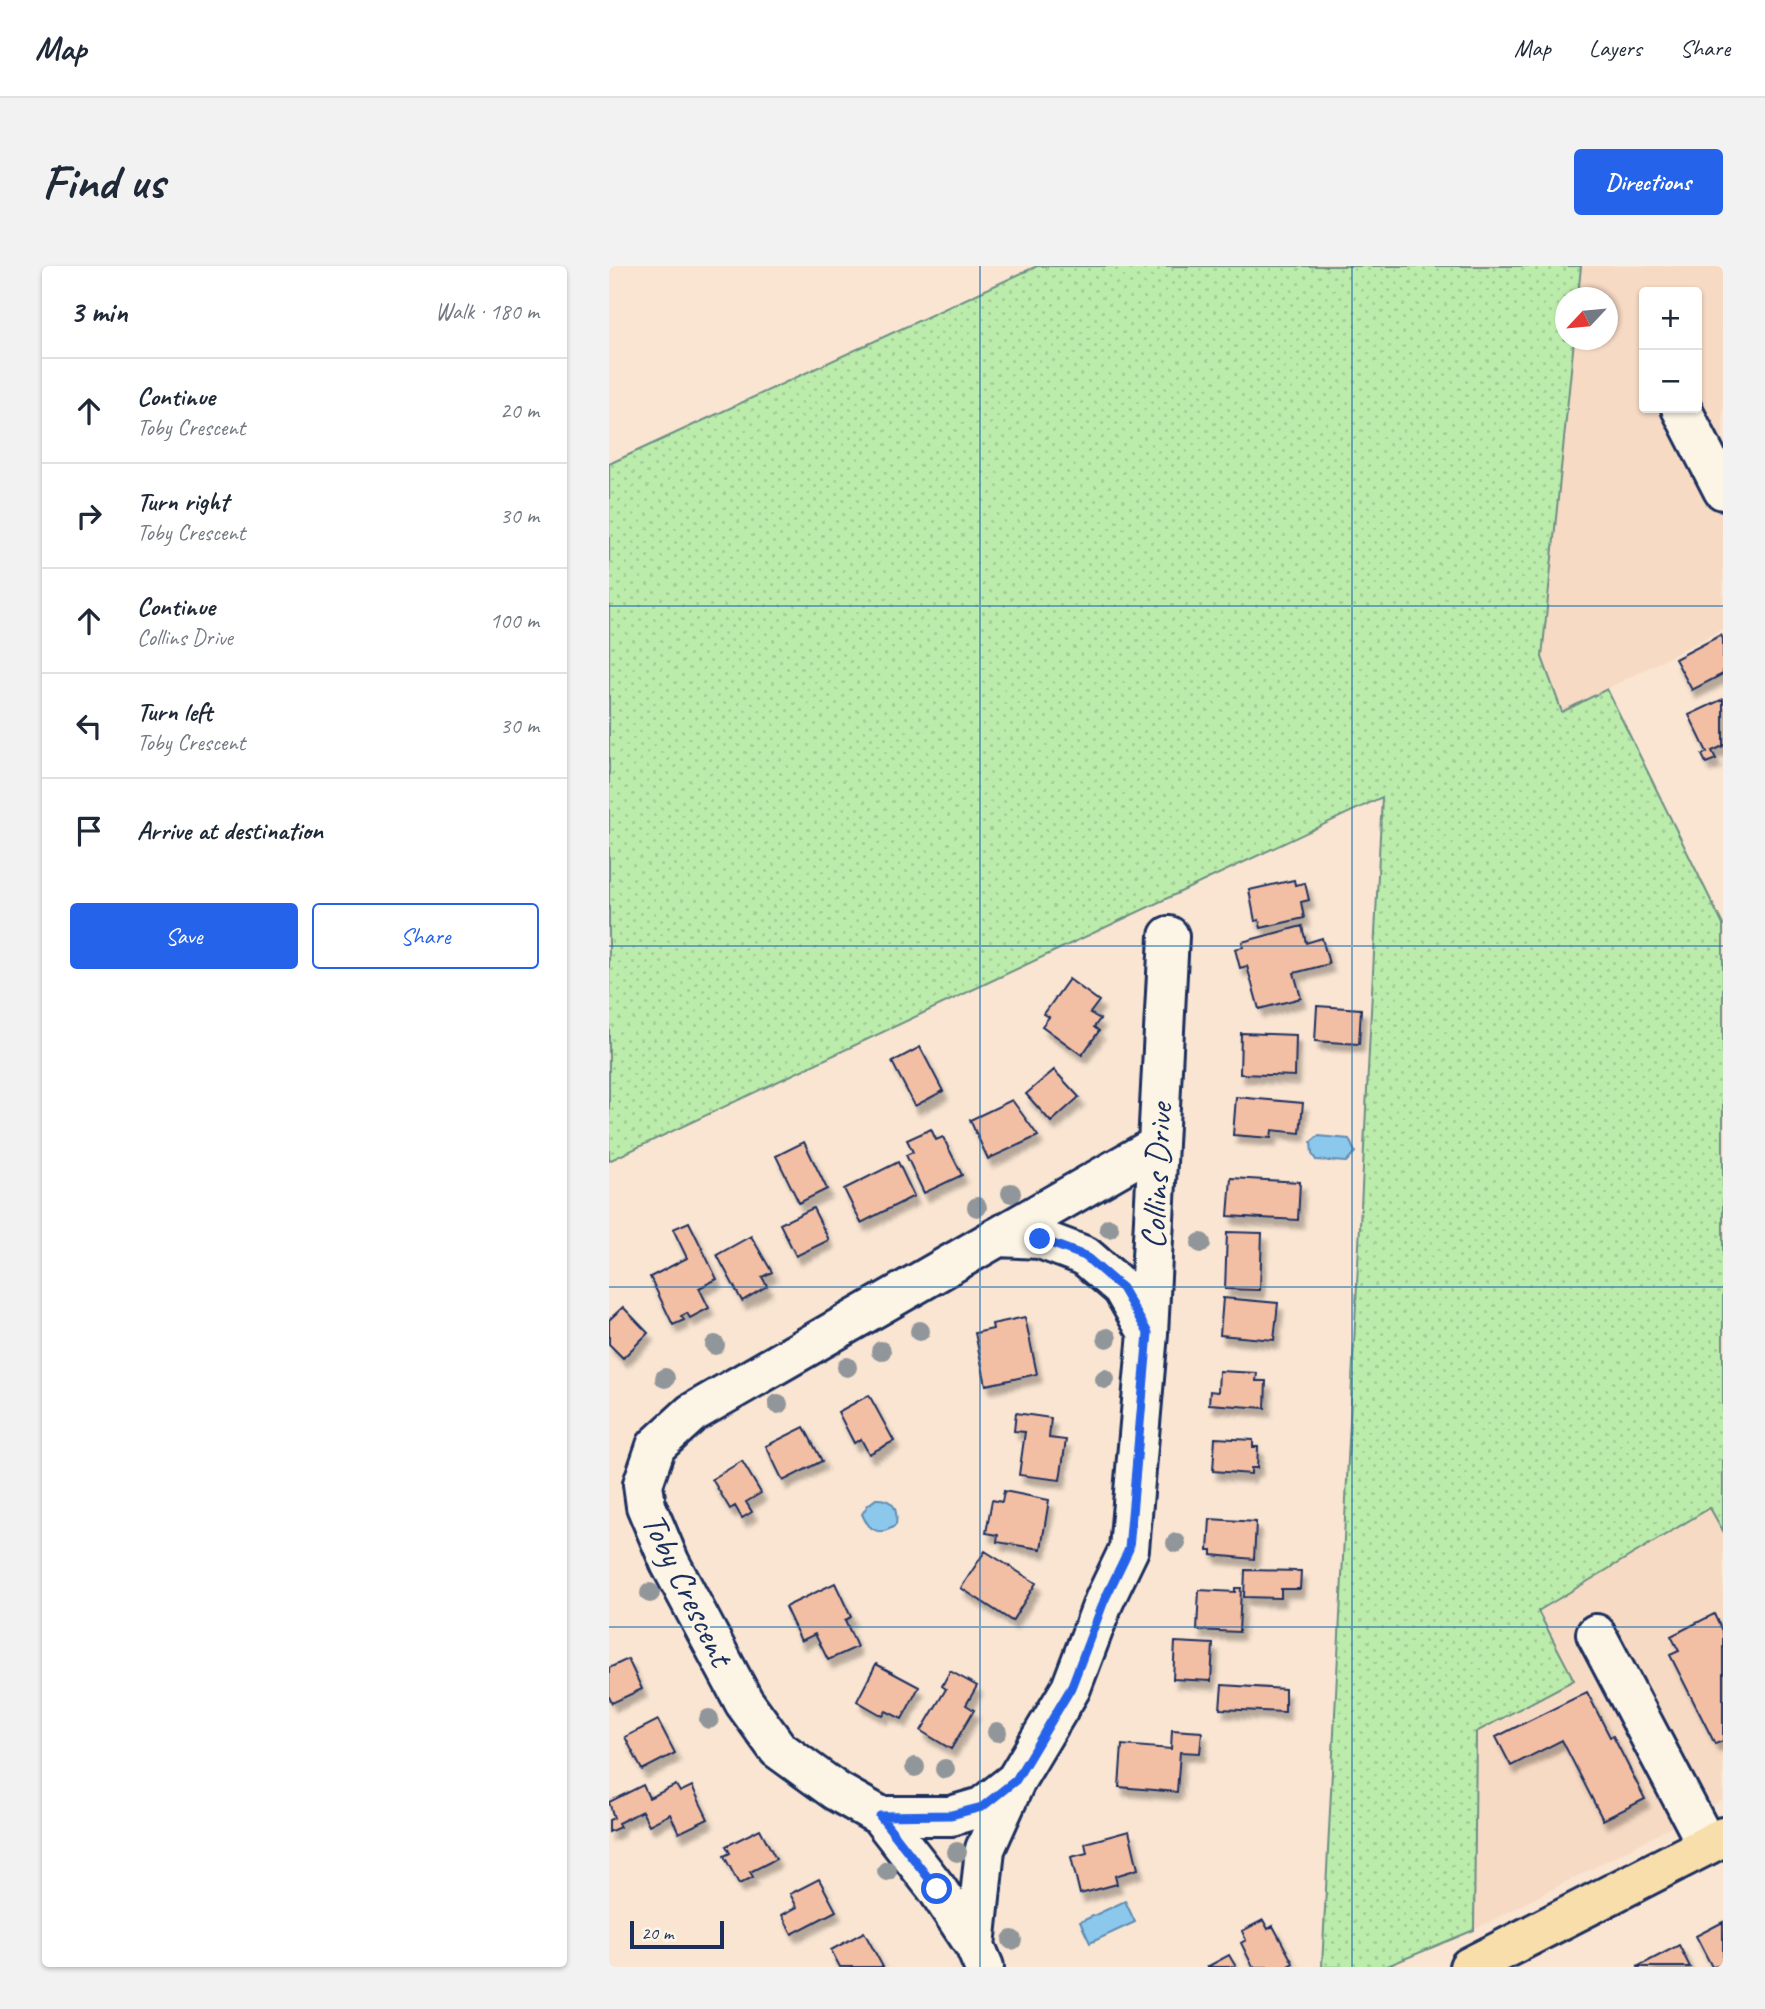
<!DOCTYPE html>
<html lang="en">
<head>
<meta charset="utf-8">
<style>
	body { margin:0; font-family:Caveat,sans-serif; background:#f2f2f3; color:#1f2937 }
	.controls { position:absolute; right:21px; top:21px; display:grid; overflow:hidden; border-radius:7px; box-shadow:0 2px 5px #0004 }
	.controls button { width:63px; height:63px; display:grid; place-items:center; padding:0; border:0; border-bottom:2px solid #e0e1e3; background:#fff; color:#1f2937; font:35px sans-serif }
	.compass { position:absolute; left:946px; top:21px; width:63px; height:63px; border-radius:50%; background:#fff; box-shadow:0 2px 5px #0004; rotate:244deg }
	.scale { position:absolute; left:21px; bottom:18px; width:94px; box-sizing:border-box; padding-left:7px; border:4px solid #1b2f5e; border-top:0; font-size:19px; line-height:24px; white-space:nowrap; color:#1b2f5e; -webkit-text-stroke:5px #fcf5e5; paint-order:stroke }
	.stop { position:absolute; width:21px; height:21px; margin:-16px; border:5px solid #2563eb; border-radius:50%; background:#fff }
	.stop.end { background:#2563eb; border-color:#fff; box-shadow:0 2px 7px #0008 }
	.list { margin:0; padding:0; list-style:none }
	h2 { display:flex; justify-content:space-between; align-items:center; height:91px; margin:0; padding:0 28px; font-size:30px }
	h2 small { font-size:23px; font-weight:400; color:#747a83 }
	.list li { display:grid; grid-template-columns:46px 1fr auto; gap:21px; align-items:center; box-sizing:border-box; height:105px; padding:0 28px; border-top:2px solid #e0e1e3 }
	.list b { display:block; font-size:26px; white-space:nowrap }
	.list p { margin:0; font-size:23px; white-space:nowrap; color:#747a83 }
	.list em { font-size:23px; font-style:normal; color:#747a83 }
	.actions { display:flex; gap:14px; padding:21px 28px }
	.actions a { flex:1; padding:16px 0; border:2px solid #2563eb; border-radius:7px; text-align:center; font-size:24px; color:#2563eb }
	.actions .main { background:#2563eb; color:#fff }
	.icon { flex:none; width:38px; height:38px; fill:none; stroke:currentColor; stroke-width:2; stroke-linecap:round; stroke-linejoin:round }
	.map { position:relative; flex:none; width:1114px; height:1701px; overflow:hidden; border-radius:7px }
	header { display:flex; align-items:center; gap:42px; box-sizing:border-box; height:98px; padding:0 35px; background:#fff; border-bottom:2px solid #e0e1e3 }
	header strong { font-size:33px }
	nav { display:flex; gap:38px; margin-inline-start:auto; font-size:24px }
	.intro { display:flex; align-items:center; justify-content:space-between; box-sizing:border-box; height:168px; padding:0 42px }
	h1 { margin:0; font-size:49px }
	.button { padding:18px 32px; border-radius:7px; background:#2563eb; color:#fff; font-size:24px; font-weight:700 }
	main { display:flex; gap:42px; padding:0 42px }
	aside { flex:1; background:#fff; border-radius:7px; box-shadow:0 2px 5px #0004 }
	.map>svg:first-child { display:block }
	.built { fill:#f7dac4; fill-rule:evenodd }
	.grass { fill:url(#grass-dots); stroke:#6c8e84; stroke-width:2 }
	.water { fill:#8bc8ec; stroke:#5e8bb3; stroke-width:2 }
	.building { fill:#f3bfa4; stroke:#1b2f5e; stroke-width:2; filter:url(#shadow) }
	.lines { fill:none; stroke-linecap:round; stroke-linejoin:round }
	.minor-casing { stroke:#1b2f5e; stroke-width:44 }
	.major-casing { stroke:#1b2f5e; stroke-width:44 }
	.minor { stroke:#fcf5e5; stroke-width:38 }
	.major { stroke:#f8deab; stroke-width:38 }
	.tree { fill:#90969a }
	.route { stroke:#2563eb; stroke-width:9 }
	.grid { fill:none; stroke:#1f6fb2; stroke-width:2; stroke-opacity:0.55 }
	.labels { text-anchor:middle; stroke-width:5; stroke-linejoin:round; paint-order:stroke }
	.street-label { font-size:35px; fill:#1b2f5e; stroke:#fcf5e5 }
</style>
</head>
<body>
<header>
<strong>Map</strong>
<nav><a>Map</a><a>Layers</a><a>Share</a></nav>
</header>
<div class="intro"><h1>Find us</h1><a class="button">Directions</a></div>
<main>
<aside>
<h2>3 min<small>Walk · 180 m</small></h2>
<ul class="list">
<li><svg class="icon" aria-label="ahead" viewBox="0 0 24 24"><path d="M12 20V5M6 11l6-6 6 6"/></svg><div><b>Continue</b><p>Toby Crescent</p></div><em>20 m</em></li>
<li><svg class="icon" aria-label="right" viewBox="0 0 24 24"><path d="M7 20v-9h11M14 6l5 5-5 5"/></svg><div><b>Turn right</b><p>Toby Crescent</p></div><em>30 m</em></li>
<li><svg class="icon" aria-label="ahead" viewBox="0 0 24 24"><path d="M12 20V5M6 11l6-6 6 6"/></svg><div><b>Continue</b><p>Collins Drive</p></div><em>100 m</em></li>
<li><svg class="icon" aria-label="left" viewBox="0 0 24 24"><path d="M17 20v-9H6M10 6l-5 5 5 5"/></svg><div><b>Turn left</b><p>Toby Crescent</p></div><em>30 m</em></li>
<li><svg class="icon" aria-label="arrive" viewBox="0 0 24 24"><path d="M6 21V4h12l-3 4 3 4H6"/></svg><div><b>Arrive at destination</b></div></li>
</ul>
<div class="actions"><a class="main">Save</a><a>Share</a></div>
</aside>
<div class="map">
<svg width="1114" height="1701" viewBox="0 0 1114 1701">
	<defs>
		<pattern id="grass-dots" width="8" height="8" patternUnits="userSpaceOnUse" patternTransform="scale(1.75)"><rect width="8" height="8" fill="#bcecab"/><path d="M2 2h.1M6 6h.1" fill="none" stroke="#a1cb96" stroke-width="1.8" stroke-linecap="round"/></pattern>
		<filter id="shadow"><feDropShadow dx="4.5" dy="8" stdDeviation="2" flood-color="#0004"/></filter>
	</defs>
	<rect width="100%" height="100%" fill="#f9e5d2"/>
	<filter id="ink" filterUnits="userSpaceOnUse"><feTurbulence type="fractalNoise" baseFrequency=".0143" numOctaves="2"/><feDisplacementMap in="SourceGraphic" scale="14" xChannelSelector="R" yChannelSelector="G"/><feConvolveMatrix kernelMatrix="1 2 1 2 8 2 1 2 1" color-interpolation-filters="sRGB"/></filter>
	<g filter="url(#ink)">
		<path class="built" d="M972 0H1114V363L953 446 933 391 965 74H998V32L969 31ZM1035 26H1088V142H1035Z
			M1101 1241 1114 1265V1534L865 1664 867 1466 965 1414 929 1345Z"/>
		<path class="grass" d="M428 0H972L969 31 956 32V74H965L933 391 953 446 998 423 1114 659V1265L1101 1242 929 1345 965 1414 867 1466 865 1664 776 1701H713L773 531 0 895V198Z"/>
		<path class="water" d="M709 870 740 873 746 886 737 896 707 894 703 888 702 876Z
			M267 1233C285 1232 289 1244 287 1259 271 1271 260 1265 253 1248L259 1239Z
			M516 1635 526 1656 481 1677 471 1656Z"/>
		<path class="building" d="M1112 369 1114 373V408L1083 424 1066 393Z
			M1114 433V480L1103 485 1107 493 1097 497 1093 489 1098 486 1080 449Z
			M685 614 686 619 696 617 700 634 692 636 695 652 652 662 650 654 646 655 640 624Z
			M693 660 697 677 713 672 720 698 685 707 692 732 650 743 638 700 631 702 626 683 634 681 633 676Z
			M460 713 490 735 481 747 491 753 485 761 490 765 473 789 433 760 440 751 435 748Z
			M708 740 752 743 750 778 706 775Z
			M632 767 687 769 686 810 631 808Z
			M311 781 334 825 306 840 283 796Z
			M445 804 470 831 442 856 417 828Z
			M627 831 694 837 691 867 663 864 662 872 624 869Z
			M403 834 429 870 379 893 361 854Z
			M322 863 327 874 334 871 353 909 315 927 297 889 304 886 298 874Z
			M195 876 218 923 190 937 167 890Z
			M289 896 305 930 252 957 235 923Z
			M622 912 691 916 689 954 619 950Z
			M204 942 220 974 187 990 171 958Z
			M80 956 108 1013 90 1022 100 1042 81 1052 78 1047 72 1050 75 1054 64 1059 41 1011 78 992 64 963Z
			M618 966 653 967 651 1024 616 1023Z
			M142 970 163 1006 153 1011 158 1020 133 1035 108 989Z
			M614 1032 669 1037 665 1074 611 1069Z
			M14 1041 39 1067 14 1092 0 1078V1054Z
			M416 1051 428 1108 377 1119 366 1067 384 1063 383 1058Z
			M610 1105 648 1107 647 1115H657L656 1142 600 1138 601 1125 609 1126Z
			M260 1129 285 1175 260 1188 252 1173 245 1177 229 1146Z
			M407 1147 442 1152 440 1172 457 1174 451 1214 410 1209 416 1166 405 1165Z
			M195 1161 213 1195 174 1215 157 1180Z
			M606 1172 644 1174V1181H649L648 1202H642V1208L604 1205Z
			M133 1195 152 1227 137 1236 143 1246 133 1252 126 1240 121 1243 103 1213Z
			M395 1225 440 1234 432 1283 388 1276 389 1269 377 1267 383 1234 393 1236Z
			M601 1253 647 1256 645 1293 603 1289V1284H599Z
			M376 1285 427 1317 403 1355 352 1322Z
			M636 1304 692 1305 691 1323H672V1332L635 1331Z
			M226 1317 242 1351 236 1354 248 1381 219 1394 206 1368 192 1375 176 1341Z
			M626 1322H632L630 1366 588 1364 590 1324 626 1326Z
			M1105 1348 1114 1367V1475L1106 1478 1061 1389 1070 1385 1062 1370Z
			M566 1376 604 1378 602 1415 564 1413Z
			M19 1393 33 1423 3 1437 0 1431V1402Z
			M267 1398 310 1421 293 1453 277 1445 274 1450 248 1435Z
			M341 1405 368 1420 357 1439 365 1444 342 1483 312 1465 337 1423 333 1420Z
			M613 1419 676 1423V1446L611 1443Z
			M978 1426 1001 1471 1004 1470 1036 1533 994 1554 953 1474 902 1500 887 1471Z
			M49 1454 66 1487 33 1504 16 1471Z
			M563 1464 593 1466 591 1487 571 1486 568 1526 510 1521 513 1479 562 1483Z
			M34 1519 40 1532 67 1519 71 1526 83 1520 99 1553 70 1567 61 1548 40 1559 33 1545 9 1557 11 1561 0 1566V1554L5 1552 0 1536Z
			M151 1563 167 1593 141 1606 144 1611 130 1618 115 1590 121 1587 117 1580Z
			M520 1565 529 1603 506 1610 508 1618 471 1628 462 1591 478 1587 476 1577Z
			M210 1613 227 1645 183 1668 173 1649 188 1641 181 1628Z
			M654 1654 659 1663 664 1660 684 1697 677 1701H644L632 1677 637 1674 633 1665Z
			M1114 1656V1699L1103 1701 1087 1670Z
			M255 1666 274 1701H231L222 1684Z
			M1070 1679 1081 1701H1028Z
			M620 1689 627 1701H598Z"/>
		<g class="lines">
			<g class="minor-casing">
				<path id="minor" d="M1072 142 1114 224
					M389 971 431 973 476 990 513 1022 539 1067
					M987 1368 1098 1579
					M271 1550H342L373 1541 406 1515
					M366 1680 376 1583 407 1514 462 1422 495 1335 520 1283 539 1067 560 670
					M375 1701 366 1680 328 1623 271 1550 227 1525 169 1483 135 1436 61 1297 37 1240 34 1218 47 1180 83 1147 549 879"/>
			</g>
			<g class="major-casing">
				<path id="major" d="M860 1701 1114 1571"/>
			</g>
			<use href="#minor" class="minor"/>
			<use href="#major" class="major"/>
		</g>
		<g class="tree">
			<circle cx="402" cy="927" r="10"/>
			<circle cx="368" cy="941" r="10"/>
			<circle cx="500" cy="962" r="10"/>
			<circle cx="592" cy="977" r="10"/>
			<circle cx="311" cy="1065" r="10"/>
			<circle cx="498" cy="1072" r="10"/>
			<circle cx="106" cy="1079" r="10"/>
			<circle cx="272" cy="1085" r="10"/>
			<circle cx="238" cy="1101" r="10"/>
			<circle cx="56" cy="1112" r="10"/>
			<circle cx="496" cy="1113" r="10"/>
			<circle cx="169" cy="1138" r="10"/>
			<circle cx="567" cy="1277" r="10"/>
			<circle cx="41" cy="1327" r="10"/>
			<circle cx="100" cy="1453" r="10"/>
			<circle cx="388" cy="1466" r="10"/>
			<circle cx="306" cy="1501" r="10"/>
			<circle cx="336" cy="1503" r="10"/>
			<circle cx="348" cy="1586" r="10"/>
			<circle cx="278" cy="1605" r="10"/>
			<circle cx="403" cy="1674" r="10"/>
		</g>
	</g>
	<g class="lines" filter="url(#ink)">
		<path class="route" d="M328 1623 271 1550 342 1549 373 1541 407 1514 462 1422 495 1335 520 1283 539 1067 513 1022 476 990 431 973"/>
	</g>
	<path class="grid" d="M371 0V1701M743 0V1701M0 340H1114M0 680H1114M0 1021H1114M0 1361H1114"/>
	<g class="labels">
		<g class="street-label">
			<text transform="translate(547 910) rotate(-87)" y="12">Collins Drive</text>
			<text transform="translate(79 1323) rotate(64)" y="12">Toby Crescent</text>
		</g>
	</g>
</svg>
<div class="controls">
<button>+</button>
<button>−</button>
</div>
<svg class="compass" viewBox="-18 -18 36 36"><path d="M0-13l5 13h-10z" fill="#e53935"/><path d="M0 13l5-13h-10z" fill="#747a83"/></svg>
<div class="scale">20 m</div>
<div class="stop" style="left:328px;top:1623px"></div>
<div class="stop end" style="left:431px;top:973px"></div>
</div>
</main>
</body>
</html>
